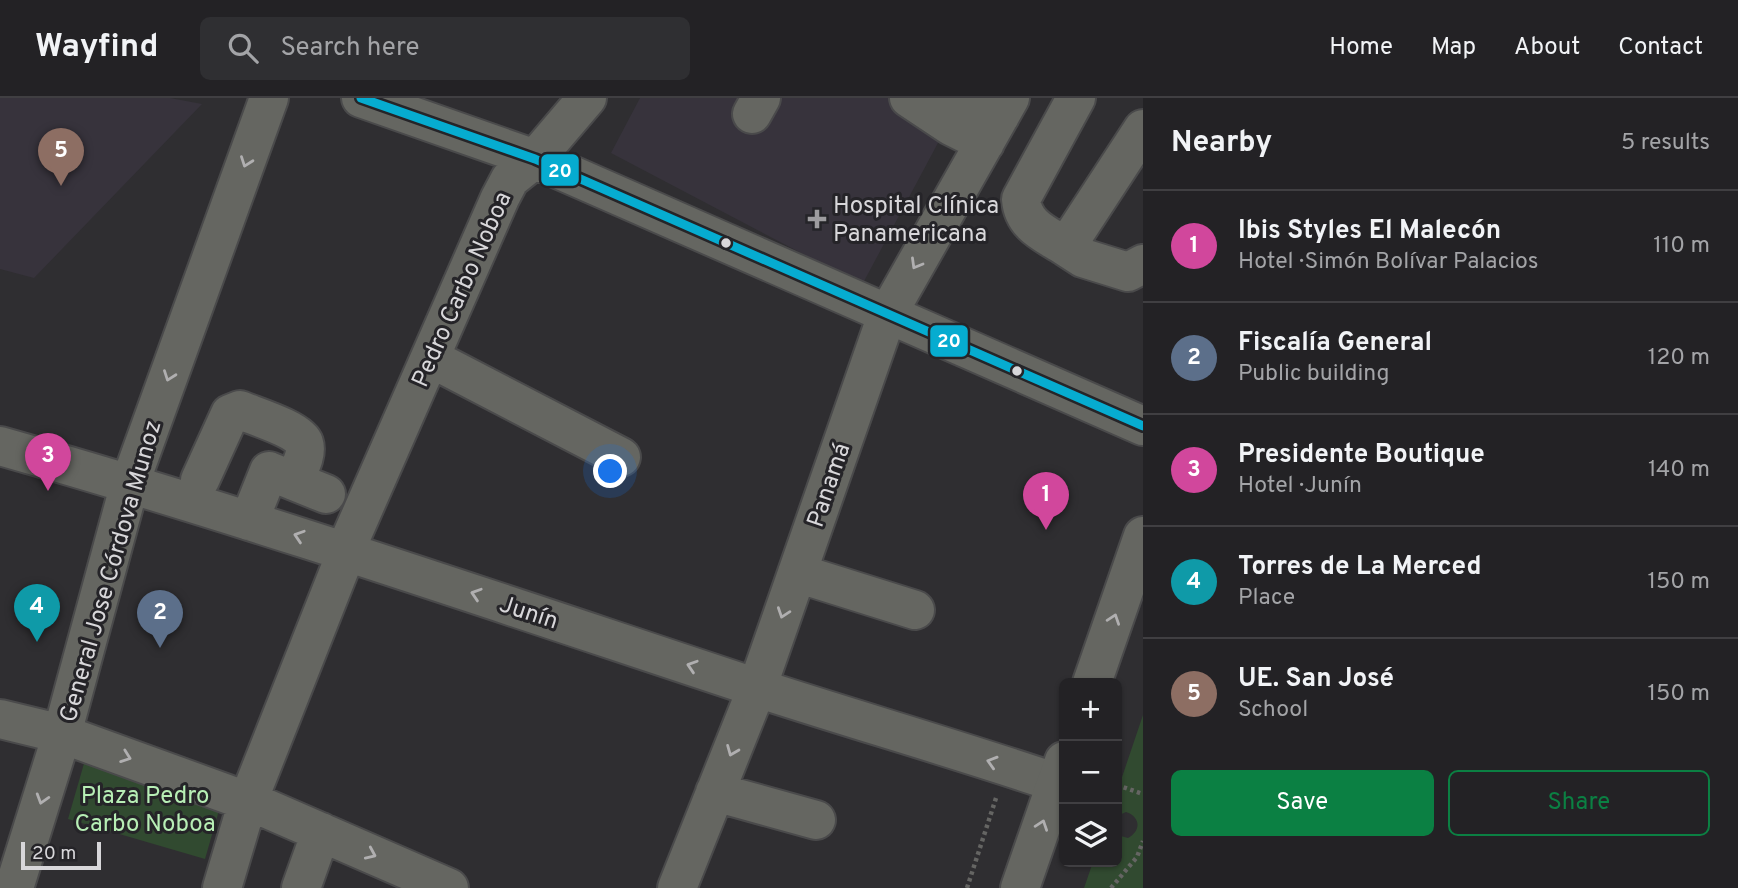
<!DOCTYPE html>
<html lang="en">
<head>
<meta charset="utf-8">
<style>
	body { margin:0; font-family:Overpass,sans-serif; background:#2f2f32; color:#f1f3f6 }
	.controls { position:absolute; right:21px; bottom:21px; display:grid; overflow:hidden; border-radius:10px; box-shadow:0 2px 5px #0004 }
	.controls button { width:63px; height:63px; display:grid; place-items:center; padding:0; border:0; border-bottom:2px solid #403f42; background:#232225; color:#f1f3f6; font:35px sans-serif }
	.scale { position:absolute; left:21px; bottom:18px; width:80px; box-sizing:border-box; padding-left:7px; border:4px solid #d8d7da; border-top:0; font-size:19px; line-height:24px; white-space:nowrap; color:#d8d7da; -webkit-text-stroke:5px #252428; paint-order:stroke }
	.you { position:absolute; left:611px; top:374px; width:24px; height:24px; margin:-18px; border:5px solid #fff; border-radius:50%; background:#1a73e8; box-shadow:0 0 0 10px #1a73e833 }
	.badge { display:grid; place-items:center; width:46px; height:46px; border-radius:50%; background:#0b8043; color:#fff; font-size:23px; font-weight:700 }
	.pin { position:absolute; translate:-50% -58px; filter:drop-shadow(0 2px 4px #0008) }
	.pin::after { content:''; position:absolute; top:37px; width:24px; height:21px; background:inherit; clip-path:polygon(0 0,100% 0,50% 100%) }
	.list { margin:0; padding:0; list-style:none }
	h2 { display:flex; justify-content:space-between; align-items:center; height:91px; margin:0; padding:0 28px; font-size:30px }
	h2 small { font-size:23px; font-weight:400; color:#a3a4a7 }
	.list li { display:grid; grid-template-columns:46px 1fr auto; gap:21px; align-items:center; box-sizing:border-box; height:112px; padding:0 28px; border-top:2px solid #403f42 }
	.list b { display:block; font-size:26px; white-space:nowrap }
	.list p { margin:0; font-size:23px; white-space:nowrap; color:#a3a4a7 }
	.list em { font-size:23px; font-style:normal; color:#a3a4a7 }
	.actions { display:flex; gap:14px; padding:21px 28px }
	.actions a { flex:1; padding:16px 0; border:2px solid #0b8043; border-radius:10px; text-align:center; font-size:24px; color:#0b8043 }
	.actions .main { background:#0b8043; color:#fff }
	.icon { flex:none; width:38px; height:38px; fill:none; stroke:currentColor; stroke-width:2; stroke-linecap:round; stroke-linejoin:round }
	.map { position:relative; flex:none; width:1143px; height:790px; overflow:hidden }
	header { display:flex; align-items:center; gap:42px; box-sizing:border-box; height:98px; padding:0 35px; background:#232225; border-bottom:2px solid #403f42 }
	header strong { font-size:33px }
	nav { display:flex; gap:38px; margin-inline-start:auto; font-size:24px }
	.search { width:490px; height:63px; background:#2f2f32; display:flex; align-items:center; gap:18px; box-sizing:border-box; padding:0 24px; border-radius:10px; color:#a3a4a7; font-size:26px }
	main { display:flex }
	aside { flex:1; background:#232225 }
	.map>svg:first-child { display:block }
	.built { fill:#37333c }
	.green { fill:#314a30 }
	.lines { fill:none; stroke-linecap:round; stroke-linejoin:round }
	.minor-casing { stroke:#4a4a4b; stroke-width:42 }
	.major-casing { stroke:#4a4a4b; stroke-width:42 }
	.path { stroke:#656563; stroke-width:4.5; stroke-dasharray:3.5 3.5; stroke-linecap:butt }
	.minor { stroke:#656661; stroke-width:38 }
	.major { stroke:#656661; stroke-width:38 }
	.bus-1-casing { stroke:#252428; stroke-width:14 }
	.bus-1 { stroke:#06acd0; stroke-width:9 }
	.oneway { stroke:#b0afb0 }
	.poi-dot { fill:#9d9c9f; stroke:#252428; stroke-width:2.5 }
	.bus-dot { fill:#d8d7da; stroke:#252428; stroke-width:2.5 }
	.labels { text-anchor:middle; stroke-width:6; stroke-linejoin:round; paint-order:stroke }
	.poi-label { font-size:24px; fill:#d8d7da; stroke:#252428; text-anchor:start }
	.street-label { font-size:24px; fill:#d8d7da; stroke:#252428 }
	.park-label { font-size:24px; fill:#b7eeb5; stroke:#252428 }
	.line-badge { stroke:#252428; stroke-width:2.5 }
	.badge-label { font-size:19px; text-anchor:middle; font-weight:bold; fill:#fff }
</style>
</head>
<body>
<header>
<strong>Wayfind</strong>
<div class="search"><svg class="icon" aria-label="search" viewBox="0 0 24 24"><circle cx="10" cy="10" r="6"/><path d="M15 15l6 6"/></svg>Search here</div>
<nav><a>Home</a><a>Map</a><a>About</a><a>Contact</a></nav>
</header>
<main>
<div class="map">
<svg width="1143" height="790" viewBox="0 0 1143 790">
	<rect width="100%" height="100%" fill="#2f2e31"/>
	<path class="built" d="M0 0H170L202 6 34 180 0 171Z
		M640 0H962L862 187 611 55Z"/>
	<path class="green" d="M1143 617V790H1084L1093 764H1117V737L1128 740C1141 733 1141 719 1126 714L1117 718V694Z
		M85 662 222 702 205 761 68 721Z"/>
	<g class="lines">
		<g class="minor-casing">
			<path id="minor" d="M361 0 535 61 1143 328
				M909 0 951 28 985 45
				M962 0 1000 18
				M752 16 761 0
				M1143 31 1066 149 1083 160 1128 174 1143 166
				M1066 149C1046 136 1023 128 1021 101L1076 0
				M442 266 621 359
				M0 348C254 420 503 506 754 589 855 622 957 651 1057 685
				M200 382 230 316 240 312C254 318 300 332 304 345 308 357 298 373 294 383
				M249 423 269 373 326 396
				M797 475 915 512
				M0 621 62 636 263 709 449 790
				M715 694 816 722
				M14 790 62 636 130 385 269 0
				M222 790 248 703 341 468 345 453 500 100 510 81 535 61 587 0
				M301 790 321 734
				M677 790 757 590 887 217 1010 0"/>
		</g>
		<g class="major-casing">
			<path id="major" d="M1092 585 1143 438
				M1020 790 1064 663"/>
		</g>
		<path class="path" d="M1117 687 1143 696
			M967 790 997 697
			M1111 790 1137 759 1143 743"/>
		<use href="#minor" class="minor"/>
		<use href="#major" class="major"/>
		<g class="bus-1-casing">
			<path id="bus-1" d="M361 0 535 61 1143 328"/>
		</g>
		<use href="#bus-1" class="bus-1"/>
	</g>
	<defs><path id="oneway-chevron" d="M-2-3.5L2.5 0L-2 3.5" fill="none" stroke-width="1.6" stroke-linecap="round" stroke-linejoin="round" transform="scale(1.75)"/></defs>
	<g class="oneway">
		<use href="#oneway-chevron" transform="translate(246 64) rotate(110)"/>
		<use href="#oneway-chevron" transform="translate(916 166) rotate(120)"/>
		<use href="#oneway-chevron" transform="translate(169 278) rotate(110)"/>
		<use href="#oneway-chevron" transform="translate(299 438) rotate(-162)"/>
		<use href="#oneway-chevron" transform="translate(476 496) rotate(-162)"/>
		<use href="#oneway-chevron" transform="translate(783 515) rotate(109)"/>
		<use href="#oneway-chevron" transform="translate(1114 521) rotate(-71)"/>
		<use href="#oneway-chevron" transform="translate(692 568) rotate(-162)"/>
		<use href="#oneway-chevron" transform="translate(732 653) rotate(112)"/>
		<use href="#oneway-chevron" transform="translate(126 659) rotate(20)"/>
		<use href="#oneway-chevron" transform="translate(992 664) rotate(-163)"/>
		<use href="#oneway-chevron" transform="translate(42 701) rotate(107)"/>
		<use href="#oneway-chevron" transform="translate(1042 727) rotate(-71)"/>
		<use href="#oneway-chevron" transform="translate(371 756) rotate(24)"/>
	</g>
	<path class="poi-dot" d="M813.5 110.5h7v7h7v7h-7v7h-7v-7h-7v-7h7z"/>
	<g class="bus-dot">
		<circle cx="726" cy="145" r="6"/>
		<circle cx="1017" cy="273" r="6"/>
	</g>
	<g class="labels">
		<g class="poi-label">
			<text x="833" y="115">Hospital Clínica<tspan x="833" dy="28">Panamericana</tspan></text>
		</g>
		<g class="street-label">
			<text transform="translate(461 191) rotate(-66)" y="8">Pedro Carbo Noboa</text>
			<text transform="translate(828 387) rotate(-71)" y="8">Panamá</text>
			<text transform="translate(110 473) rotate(-74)" y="8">General Jose Córdova Munoz</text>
			<text transform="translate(529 514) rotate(18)" y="8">Junín</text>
		</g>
		<g class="park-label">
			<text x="145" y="705">Plaza Pedro<tspan x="145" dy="28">Carbo Noboa</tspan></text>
		</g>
	</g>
	<g class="line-badge">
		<rect x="540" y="55" width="40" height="34" rx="7" fill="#06acd0"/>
		<rect x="929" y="226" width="40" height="34" rx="7" fill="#06acd0"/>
	</g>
	<g class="badge-label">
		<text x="560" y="79">20</text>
		<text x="949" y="249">20</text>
	</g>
</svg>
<div class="controls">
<button>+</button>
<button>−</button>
<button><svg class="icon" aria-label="layers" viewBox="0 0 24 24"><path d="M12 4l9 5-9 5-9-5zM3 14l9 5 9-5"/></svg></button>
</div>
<div class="scale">20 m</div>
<div class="you"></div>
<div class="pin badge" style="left:1046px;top:432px;background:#d1479c">1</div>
<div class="pin badge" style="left:160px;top:550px;background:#5c6f8a">2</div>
<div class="pin badge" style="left:48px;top:393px;background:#d1479c">3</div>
<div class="pin badge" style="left:37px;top:544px;background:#0f9aa8">4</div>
<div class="pin badge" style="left:61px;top:88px;background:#8d6e63">5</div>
</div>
<aside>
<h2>Nearby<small>5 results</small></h2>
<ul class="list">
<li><span class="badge" style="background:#d1479c">1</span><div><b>Ibis Styles El Malecón</b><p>Hotel · Simón Bolívar Palacios</p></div><em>110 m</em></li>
<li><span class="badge" style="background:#5c6f8a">2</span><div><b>Fiscalía General</b><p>Public building</p></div><em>120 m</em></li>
<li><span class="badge" style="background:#d1479c">3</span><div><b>Presidente Boutique</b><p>Hotel · Junín</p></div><em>140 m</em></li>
<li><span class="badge" style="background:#0f9aa8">4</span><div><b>Torres de La Merced</b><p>Place</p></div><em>150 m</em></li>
<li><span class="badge" style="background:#8d6e63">5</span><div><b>UE. San José</b><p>School</p></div><em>150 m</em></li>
</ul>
<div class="actions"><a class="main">Save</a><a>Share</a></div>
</aside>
</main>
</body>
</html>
